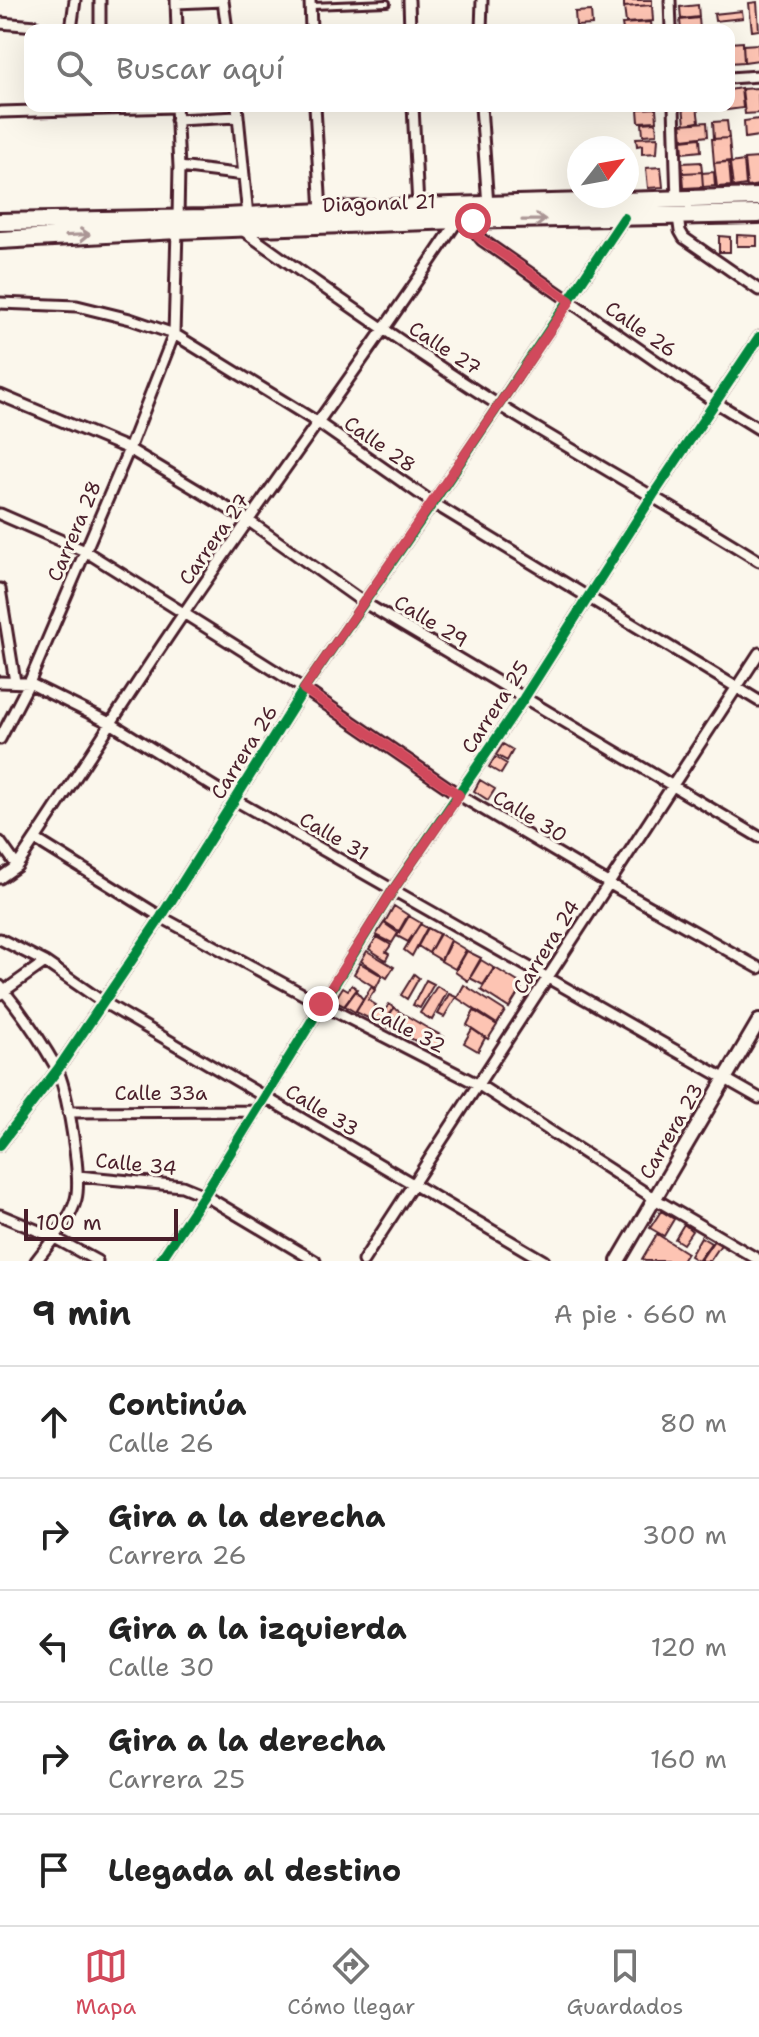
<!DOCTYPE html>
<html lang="es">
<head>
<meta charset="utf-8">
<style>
	body { margin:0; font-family:"Shantell Sans",sans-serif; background:#f6f6f6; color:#222 }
	.compass { position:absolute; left:567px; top:136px; width:72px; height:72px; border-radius:50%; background:#fff; box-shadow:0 8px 32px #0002; rotate:59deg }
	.scale { position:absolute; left:24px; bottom:20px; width:154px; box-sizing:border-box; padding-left:8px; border:4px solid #4a1f2b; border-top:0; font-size:22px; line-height:28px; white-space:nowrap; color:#4a1f2b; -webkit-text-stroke:6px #fbf7ec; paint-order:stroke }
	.stop { position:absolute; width:24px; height:24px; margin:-18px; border:6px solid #d1495b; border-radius:50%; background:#fff }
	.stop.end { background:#d1495b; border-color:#fff; box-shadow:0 2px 8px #0008 }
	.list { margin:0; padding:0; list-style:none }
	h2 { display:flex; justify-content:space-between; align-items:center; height:104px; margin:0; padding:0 32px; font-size:34px }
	h2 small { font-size:26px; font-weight:400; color:#767676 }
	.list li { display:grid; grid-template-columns:52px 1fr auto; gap:24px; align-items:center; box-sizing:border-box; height:112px; padding:0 32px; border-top:2px solid #e0e0e0 }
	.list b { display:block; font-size:30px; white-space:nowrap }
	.list p { margin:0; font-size:26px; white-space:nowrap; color:#767676 }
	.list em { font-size:26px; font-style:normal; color:#767676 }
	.icon { flex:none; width:44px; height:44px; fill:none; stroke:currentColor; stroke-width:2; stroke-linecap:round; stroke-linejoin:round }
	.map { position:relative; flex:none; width:759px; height:1261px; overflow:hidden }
	.search { position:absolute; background:#fff; box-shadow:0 8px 32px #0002; left:24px; right:24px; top:24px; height:88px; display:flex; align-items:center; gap:20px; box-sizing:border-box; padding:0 28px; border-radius:16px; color:#767676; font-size:30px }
	.sheet { height:664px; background:#fff }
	nav { display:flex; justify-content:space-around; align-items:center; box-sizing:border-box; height:112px; border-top:2px solid #e0e0e0; background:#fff; font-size:22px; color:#767676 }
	nav a { display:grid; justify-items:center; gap:4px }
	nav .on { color:#d1495b }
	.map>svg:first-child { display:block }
	.building { fill:#fdc4b3; stroke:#4a1f2b; stroke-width:2 }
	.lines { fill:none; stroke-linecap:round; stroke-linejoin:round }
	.lane-casing { stroke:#4a1f2b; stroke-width:10 }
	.street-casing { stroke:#4a1f2b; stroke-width:15 }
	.secondary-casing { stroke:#4a1f2b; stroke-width:18 }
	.highway-casing { stroke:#4a1f2b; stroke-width:22 }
	.lane { stroke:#fbf7ec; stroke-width:4 }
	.street { stroke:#fbf7ec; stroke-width:9 }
	.secondary { stroke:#fbf7ec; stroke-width:12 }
	.highway { stroke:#fbf7ec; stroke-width:16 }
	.cycleway-casing { stroke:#fbf7ec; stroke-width:15 }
	.cycleway { stroke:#00873e; stroke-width:10 }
	.oneway { stroke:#ab9695 }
	.route { stroke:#d1495b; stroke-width:10 }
	.labels { text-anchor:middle; stroke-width:6; stroke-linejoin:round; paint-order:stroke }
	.street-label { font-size:20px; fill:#4a1f2b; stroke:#fbf7ec }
</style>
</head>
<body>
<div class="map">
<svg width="759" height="1261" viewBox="0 0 759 1261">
	<rect width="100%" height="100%" fill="#fbf7ec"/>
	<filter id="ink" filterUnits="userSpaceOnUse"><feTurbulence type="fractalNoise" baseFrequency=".0125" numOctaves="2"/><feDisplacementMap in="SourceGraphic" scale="16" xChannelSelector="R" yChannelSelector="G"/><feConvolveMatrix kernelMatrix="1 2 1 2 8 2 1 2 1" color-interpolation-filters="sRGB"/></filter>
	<g filter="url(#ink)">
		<path class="building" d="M624 0H652V5L624 7Z
			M757 2 759 30 752 31 749 3Z
			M652 5 653 21 626 23 624 7Z
			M698 5 699 17 681 19 680 7Z
			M591 11 592 25 576 26 575 12Z
			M742 11 743 18 715 21 714 14Z
			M699 18 700 30H681L680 20Z
			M651 22 652 30H623L622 24Z
			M743 42 744 62 729 63V43Z
			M758 44 759 60 744 62 743 45Z
			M741 88 743 108 727 110 729 90Z
			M758 88 759 113 745 114 742 89Z
			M697 106 699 122 685 124 683 106Z
			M656 108 657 121 639 122 638 109Z
			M759 119V136L745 138 744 121Z
			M727 121 729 138 714 139 713 122Z
			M656 122 657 134 643 135 642 123Z
			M707 122 708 136 683 139 681 124Z
			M658 137 657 153 642 154V145L637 146 636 138Z
			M700 138 701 151 683 153 682 140Z
			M729 138 731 161 714 163 712 139Z
			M758 158 759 185 747 187 744 159Z
			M744 161 746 185 733 187 730 163Z
			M701 162 702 172 683 173 682 163Z
			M729 162 731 186 717 187 714 163Z
			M661 167 663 187 648 188 646 168Z
			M702 172 703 187 684 188 683 173Z
			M714 172 715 186 703 187 702 173Z
			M737 235 757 236V246H737Z
			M719 236 730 237V252H719Z
			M503 744 513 750 507 761 496 755Z
			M495 757 507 764 501 774 489 767Z
			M480 780 495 789 488 800 474 791Z
			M394 906 408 915 399 931 385 922Z
			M409 916 421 923 408 942 397 936Z
			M384 923 398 933 392 943 376 935Z
			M420 924 427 928 412 956 404 950Z
			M428 928 439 934 429 953 418 946Z
			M440 934 450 940 441 960 429 953Z
			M377 937 391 945 386 952 389 954 386 960 369 949Z
			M451 941 466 950 455 969 441 961Z
			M367 951 394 967 387 978 361 961Z
			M467 951 481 958 468 981 455 972Z
			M481 960 494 968 483 985 470 978Z
			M360 963 382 976 376 988 354 974Z
			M495 968 523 985 509 1008 481 990Z
			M414 974 419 978 407 999 401 995Z
			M426 980 434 984 420 1008 413 1005Z
			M352 985 357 989 344 1006 334 1001 343 987 348 990Z
			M464 985 505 1011 497 1024 457 998Z
			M437 986 447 992 432 1020 420 1013Z
			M371 987 375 990 368 1000 376 1005 368 1018 356 1012Z
			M356 991 363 999 355 1012 345 1006Z
			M449 994 456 997 444 1017 438 1014Z
			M389 1004 394 1007 383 1025 369 1019 375 1007 384 1012Z
			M394 1008 405 1015 397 1032 383 1025Z
			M474 1011 497 1025 488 1039 467 1025Z
			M407 1016 429 1029 421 1044 399 1032Z
			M429 1029 444 1037 437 1051 422 1044Z
			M472 1029 485 1038 478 1051 464 1043Z
			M661 1211 674 1219 664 1236 650 1228Z
			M684 1224 692 1231 683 1244 675 1239Z
			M657 1234 687 1253 682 1261H645L642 1259Z
			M701 1237 711 1243 698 1261 690 1256Z
			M715 1239 722 1243 710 1261H700Z"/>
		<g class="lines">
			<g class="lane-casing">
				<path id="lane" d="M312 6 387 3"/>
			</g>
			<g class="street-casing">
				<path id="street" d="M100 0V30
					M176 0 177 30
					M310 0 311 30
					M409 0 410 30
					M670 0 671 30
					M176 3 223 1 227 30
					M0 23 36 26
					M71 30 75 0
					M481 30 482 0
					M729 78 759 76
					M176 106 179 167 178 218
					M237 106 248 216
					M315 106 321 213
					M413 106 418 207
					M481 106 488 206
					M674 106 677 201
					M0 112 176 107
					M176 120 238 117
					M179 167 244 175
					M678 217 680 231 684 238 759 290
					M473 221 474 230 482 240 715 402 759 429
					M241 229C325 289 410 349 497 404 584 458 673 507 759 561
					M0 303 77 306 130 319 174 334 317 422 433 503 759 701
					M0 395 129 449 249 521 363 602 759 837
					M0 514 85 551 304 689 459 795 608 883 759 968
					M0 589 15 682
					M0 682 29 683 112 724 235 800 759 1098
					M0 739 29 683 129 449 174 334 177 230
					M35 839 161 917 321 1004 479 1085 655 1199 759 1260
					M0 842 17 866
					M0 878 17 866C74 782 127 696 184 613 274 481 370 353 458 220
					M0 939 45 962 103 1002 544 1261
					M0 986C20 1010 40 1039 56 1067 67 1087 82 1177 76 1199 70 1222 49 1243 36 1261
					M0 994 45 962
					M68 1112 255 1111
					M0 1145 58 1069 161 917 304 689 433 503 624 218
					M78 1176 182 1186 204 1195 315 1261
					M0 1215 53 1237 97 1261
					M160 1261 204 1195 393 890 524 698 653 495 759 337
					M363 1261 759 653"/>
			</g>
			<g class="secondary-casing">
				<path id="secondary" d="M618 1261 759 1021"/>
			</g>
			<g class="highway-casing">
				<path id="highway" d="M0 222 206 218 418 207 759 197
					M0 240 177 230 458 220 759 214"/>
			</g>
			<use href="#lane" class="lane"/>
			<use href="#street" class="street"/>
			<use href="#secondary" class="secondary"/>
			<use href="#highway" class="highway"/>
			<g class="cycleway-casing">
				<path id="cycleway" d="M0 1145 58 1069 161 917 304 689 433 503 624 218
					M160 1261 204 1195 393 890 524 698 653 495 759 337"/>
			</g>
			<use href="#cycleway" class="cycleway"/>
		</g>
		<defs><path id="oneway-shaft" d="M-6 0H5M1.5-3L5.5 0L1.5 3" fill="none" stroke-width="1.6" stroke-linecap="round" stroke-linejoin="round" transform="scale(2)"/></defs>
		<g class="oneway">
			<use href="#oneway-shaft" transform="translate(534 220) rotate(-1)"/>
			<use href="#oneway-shaft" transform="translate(78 235) rotate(-3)"/>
		</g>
	</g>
	<g class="lines" filter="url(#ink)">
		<path class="route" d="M321 1004 393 890 459 795 304 689 570 301 478 237 474 230 473 221"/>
	</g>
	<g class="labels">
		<g class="street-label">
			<text transform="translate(379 203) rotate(-2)" y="7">Diagonal 21</text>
			<text transform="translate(641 329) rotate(35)" y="7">Calle 26</text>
			<text transform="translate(445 348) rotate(33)" y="7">Calle 27</text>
			<text transform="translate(380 444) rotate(35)" y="7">Calle 28</text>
			<text transform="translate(74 531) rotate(-67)" y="7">Carrera 28</text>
			<text transform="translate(214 539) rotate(-55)" y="7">Carrera 27</text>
			<text transform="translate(431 621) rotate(31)" y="7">Calle 29</text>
			<text transform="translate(495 707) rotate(-57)" y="7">Carrera 25</text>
			<text transform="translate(244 752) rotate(-58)" y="7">Carrera 26</text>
			<text transform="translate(530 816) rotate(31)" y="7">Calle 30</text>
			<text transform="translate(334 836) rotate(30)" y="7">Calle 31</text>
			<text transform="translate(546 947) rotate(-58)" y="7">Carrera 24</text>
			<text transform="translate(408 1029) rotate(27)" y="7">Calle 32</text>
			<text x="161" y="1100">Calle 33a</text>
			<text transform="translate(322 1110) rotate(31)" y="7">Calle 33</text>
			<text transform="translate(671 1131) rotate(-60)" y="7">Carrera 23</text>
			<text transform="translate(136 1164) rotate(6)" y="7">Calle 34</text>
		</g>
	</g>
</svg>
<svg class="compass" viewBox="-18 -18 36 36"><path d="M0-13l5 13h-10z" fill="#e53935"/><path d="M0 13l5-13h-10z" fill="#767676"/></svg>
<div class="scale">100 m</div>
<div class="stop" style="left:473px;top:221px"></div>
<div class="stop end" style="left:321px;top:1004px"></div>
<div class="search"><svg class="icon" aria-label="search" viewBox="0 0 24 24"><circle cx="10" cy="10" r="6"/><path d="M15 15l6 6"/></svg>Buscar aquí</div>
</div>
<section class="sheet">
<h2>9 min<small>A pie · 660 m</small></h2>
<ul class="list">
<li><svg class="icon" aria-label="ahead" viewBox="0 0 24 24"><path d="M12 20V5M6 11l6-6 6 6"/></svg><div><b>Continúa</b><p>Calle 26</p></div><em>80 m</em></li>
<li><svg class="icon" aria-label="right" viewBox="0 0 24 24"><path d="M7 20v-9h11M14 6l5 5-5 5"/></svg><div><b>Gira a la derecha</b><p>Carrera 26</p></div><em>300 m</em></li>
<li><svg class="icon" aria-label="left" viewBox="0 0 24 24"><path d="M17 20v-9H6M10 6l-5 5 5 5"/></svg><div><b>Gira a la izquierda</b><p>Calle 30</p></div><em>120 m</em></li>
<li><svg class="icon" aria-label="right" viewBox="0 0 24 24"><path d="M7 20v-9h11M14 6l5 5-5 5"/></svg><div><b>Gira a la derecha</b><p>Carrera 25</p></div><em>160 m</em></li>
<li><svg class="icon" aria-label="arrive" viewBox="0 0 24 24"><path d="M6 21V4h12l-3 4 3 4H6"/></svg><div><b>Llegada al destino</b></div></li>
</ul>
</section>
<nav>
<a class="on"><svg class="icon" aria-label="map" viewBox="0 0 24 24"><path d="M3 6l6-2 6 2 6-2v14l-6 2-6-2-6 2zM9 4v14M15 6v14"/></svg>Mapa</a>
<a><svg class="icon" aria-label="directions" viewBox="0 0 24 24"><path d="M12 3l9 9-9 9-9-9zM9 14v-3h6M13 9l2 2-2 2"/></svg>Cómo llegar</a>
<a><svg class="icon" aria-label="saved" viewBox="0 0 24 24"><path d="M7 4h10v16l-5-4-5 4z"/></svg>Guardados</a>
</nav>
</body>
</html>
